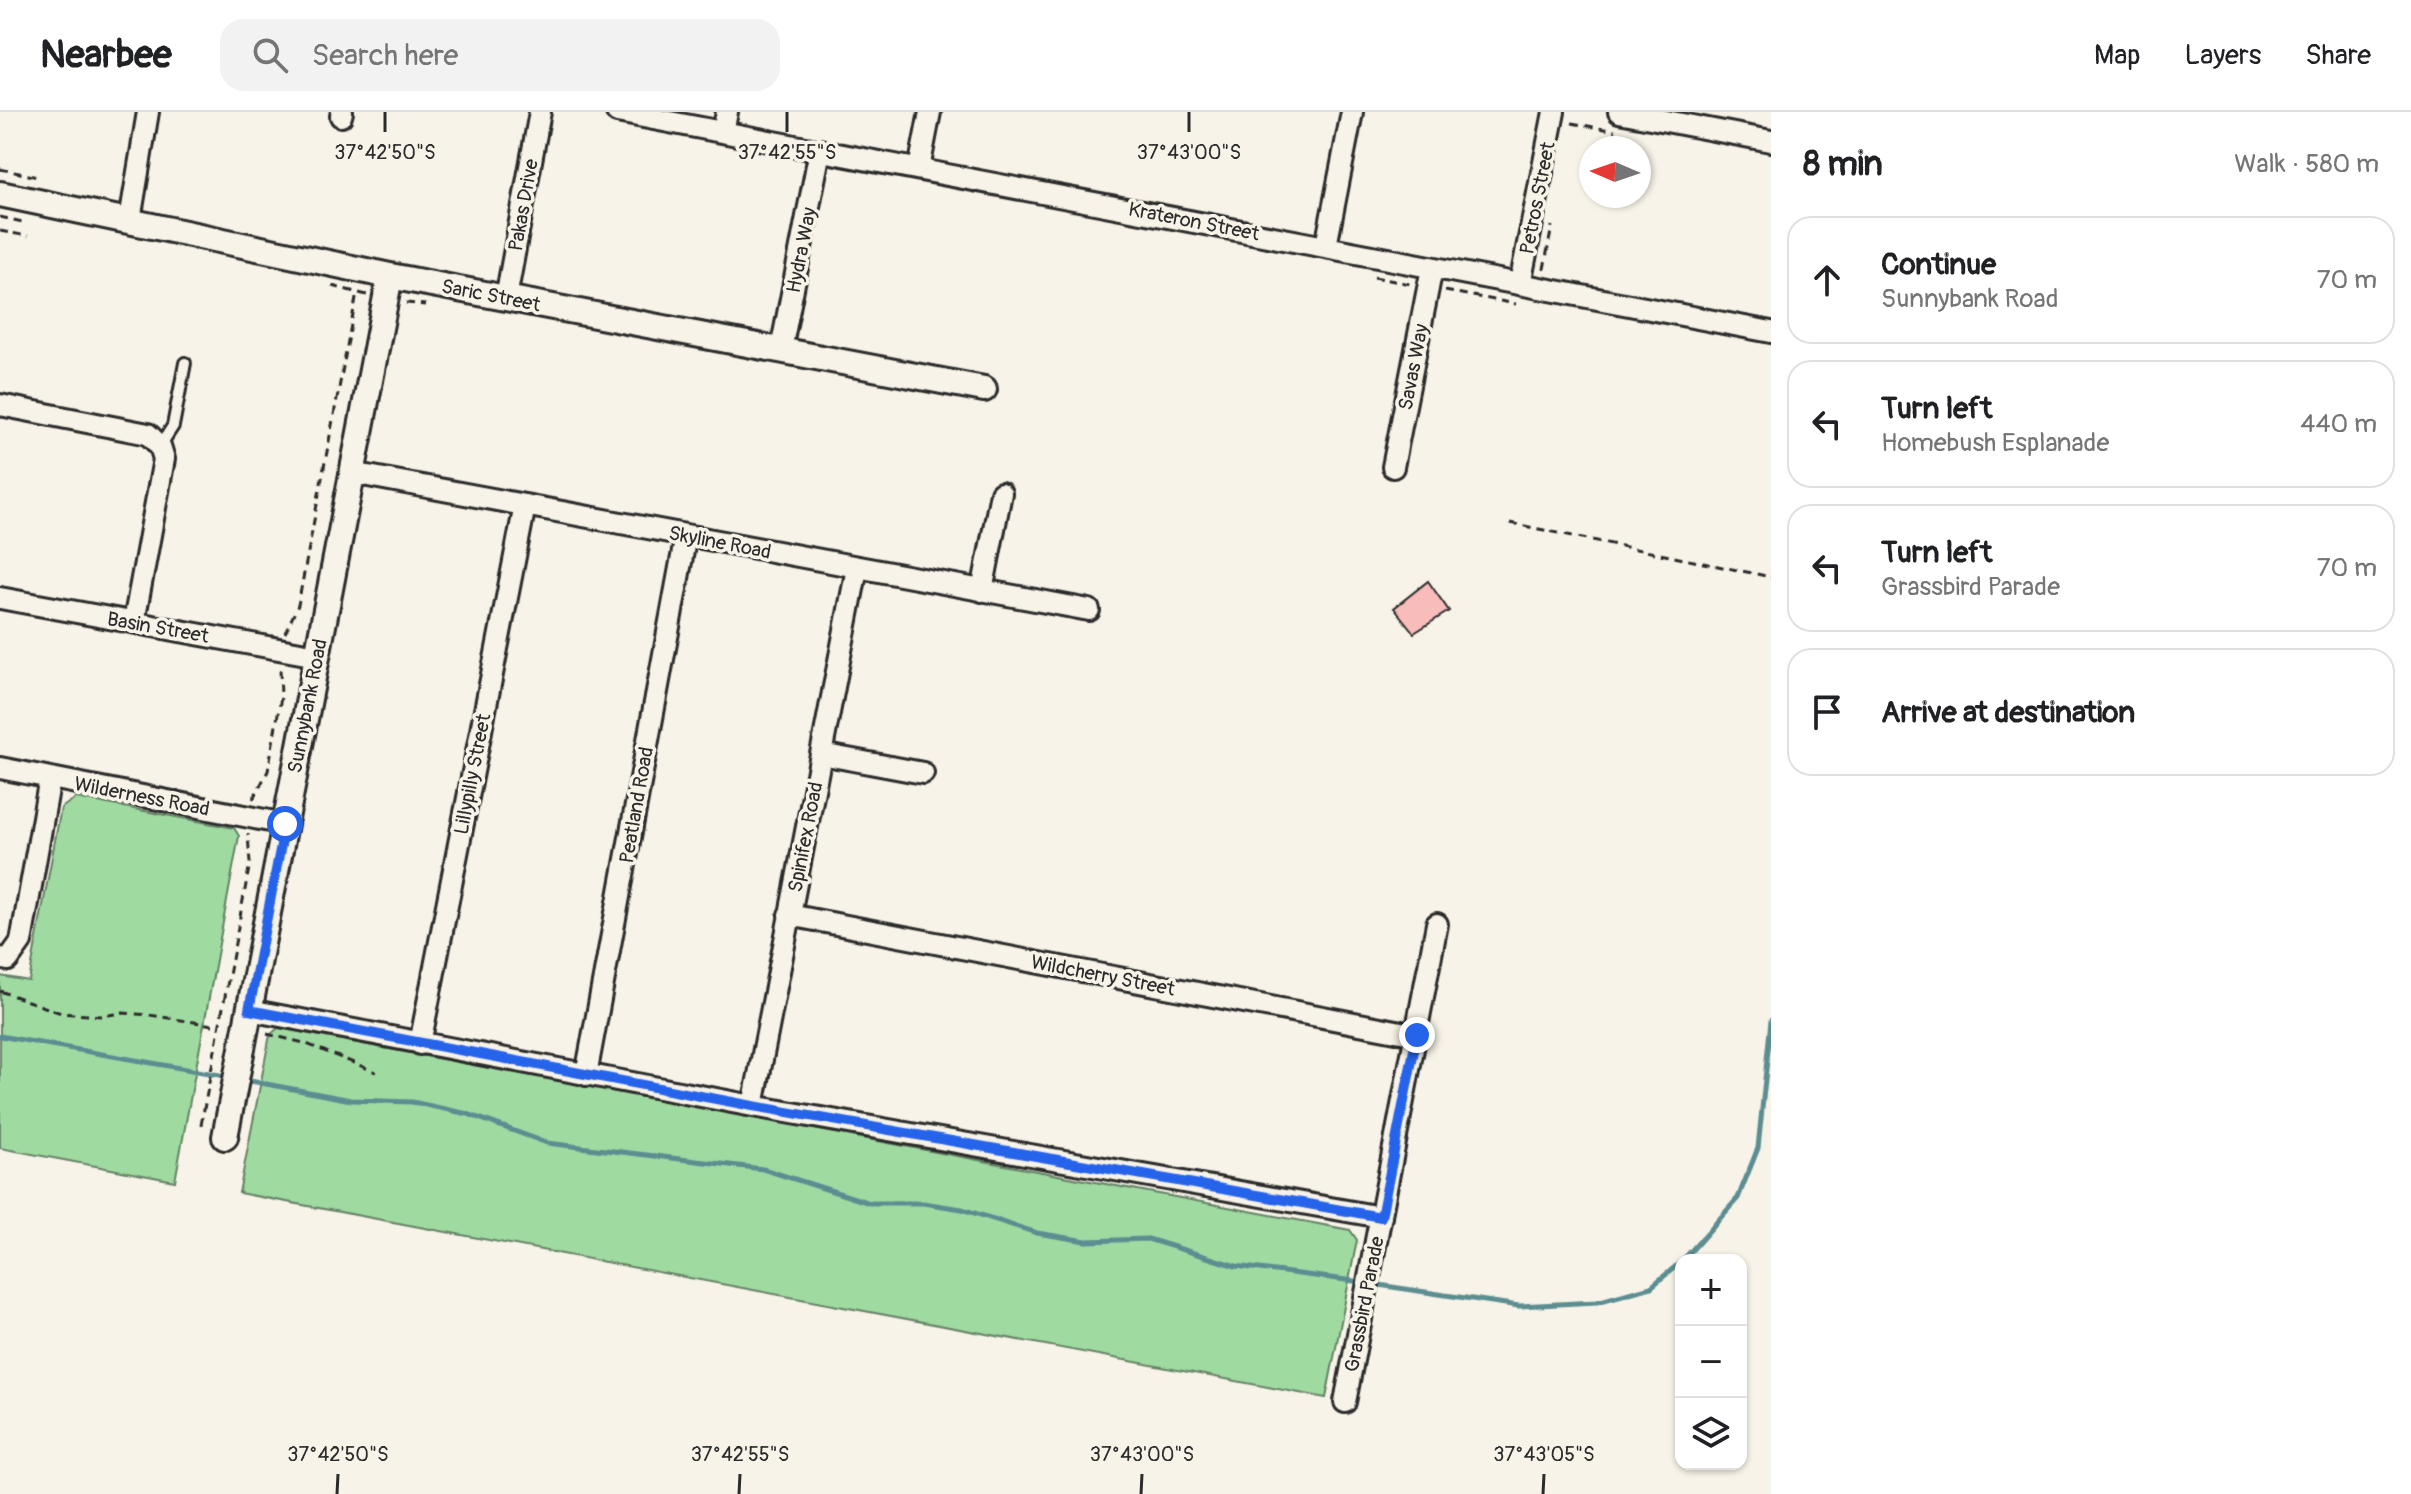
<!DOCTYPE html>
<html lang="en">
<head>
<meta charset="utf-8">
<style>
	body { margin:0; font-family:Pangolin,sans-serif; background:#f2f2f2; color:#202124 }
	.controls { position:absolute; right:24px; bottom:24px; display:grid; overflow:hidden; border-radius:16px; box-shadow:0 2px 6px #0004 }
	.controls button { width:72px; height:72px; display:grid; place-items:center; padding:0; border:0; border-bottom:2px solid #e0e0e0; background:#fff; color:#202124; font:40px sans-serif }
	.compass { position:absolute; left:1579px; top:24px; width:72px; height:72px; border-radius:50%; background:#fff; box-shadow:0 2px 6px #0004; rotate:272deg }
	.stop { position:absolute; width:24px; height:24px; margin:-18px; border:6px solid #2563eb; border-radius:50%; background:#fff }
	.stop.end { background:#2563eb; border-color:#fff; box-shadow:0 2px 8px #0008 }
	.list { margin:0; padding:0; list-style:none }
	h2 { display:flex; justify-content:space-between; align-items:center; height:104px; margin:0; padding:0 32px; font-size:34px }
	h2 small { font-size:26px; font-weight:400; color:#757577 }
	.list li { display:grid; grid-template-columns:52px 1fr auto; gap:24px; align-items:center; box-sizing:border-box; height:128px; margin:0 16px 16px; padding:0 16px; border:2px solid #e0e0e0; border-radius:24px }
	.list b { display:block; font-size:30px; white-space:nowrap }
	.list p { margin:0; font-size:26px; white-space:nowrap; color:#757577 }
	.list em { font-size:26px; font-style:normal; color:#757577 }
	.icon { flex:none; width:44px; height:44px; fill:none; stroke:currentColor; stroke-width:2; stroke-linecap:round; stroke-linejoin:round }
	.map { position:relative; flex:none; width:1771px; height:1382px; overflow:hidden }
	header { display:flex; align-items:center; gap:48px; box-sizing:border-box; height:112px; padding:0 40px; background:#fff; border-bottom:2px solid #e0e0e0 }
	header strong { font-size:38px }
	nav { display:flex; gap:44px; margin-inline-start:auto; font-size:28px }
	.search { width:560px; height:72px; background:#f2f2f2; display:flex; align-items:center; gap:20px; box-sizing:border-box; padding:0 28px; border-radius:24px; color:#757577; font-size:30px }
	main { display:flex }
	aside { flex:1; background:#fff }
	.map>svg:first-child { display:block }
	.green { fill:#9fdaa1; stroke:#658266; stroke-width:2 }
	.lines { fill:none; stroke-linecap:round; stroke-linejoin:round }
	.stream { stroke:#5c8d91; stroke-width:5 }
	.building { fill:#f8bcba; stroke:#2b2b2b; stroke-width:2 }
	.service-casing { stroke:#2b2b2b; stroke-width:16 }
	.minor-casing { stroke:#2b2b2b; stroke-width:26 }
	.tertiary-casing { stroke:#2b2b2b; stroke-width:30 }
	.path { stroke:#2b2b2b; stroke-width:3; stroke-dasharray:8 6; stroke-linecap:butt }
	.service { stroke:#f7f3e8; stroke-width:10 }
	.minor { stroke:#f7f3e8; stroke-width:20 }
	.tertiary { stroke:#f7f3e8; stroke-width:24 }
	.route { stroke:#2563eb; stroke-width:10 }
	.ticks { fill:none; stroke:#2b2b2b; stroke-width:3 }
	.labels { text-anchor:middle; stroke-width:7; stroke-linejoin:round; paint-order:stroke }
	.street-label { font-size:20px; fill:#2b2b2b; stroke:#f7f3e8 }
	.ticks-label { font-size:20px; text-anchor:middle; fill:#2b2b2b; stroke:#f7f3e8; stroke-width:7; stroke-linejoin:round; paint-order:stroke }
</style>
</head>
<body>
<header>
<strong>Nearbee</strong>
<div class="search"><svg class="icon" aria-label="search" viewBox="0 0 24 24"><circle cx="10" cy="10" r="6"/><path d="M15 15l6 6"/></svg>Search here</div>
<nav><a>Map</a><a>Layers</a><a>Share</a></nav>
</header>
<main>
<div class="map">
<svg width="1771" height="1382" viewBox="0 0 1771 1382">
	<rect width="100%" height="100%" fill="#f7f3e8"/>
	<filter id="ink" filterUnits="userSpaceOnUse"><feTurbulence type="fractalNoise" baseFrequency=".0125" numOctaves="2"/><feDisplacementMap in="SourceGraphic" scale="16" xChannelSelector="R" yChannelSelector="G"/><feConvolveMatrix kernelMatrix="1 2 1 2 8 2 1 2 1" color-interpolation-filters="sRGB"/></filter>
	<g filter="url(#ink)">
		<path class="green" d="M76 686 234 716 239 724 175 1069 0 1036V864L29 869 61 696Z
			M278 916 1350 1118 1357 1128 1326 1286 239 1081 270 923Z"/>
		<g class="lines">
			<path class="stream" d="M0 924 231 965
				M245 968 351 988 412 990 468 1002 547 1031 763 1057 870 1091H923L962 1097 1037 1121 1086 1129 1148 1127 1236 1154 1362 1170
				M1683 1148 1738 1086 1758 1036 1771 908
				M1372 1172 1519 1194 1597 1190 1651 1175 1681 1150"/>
		</g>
		<path class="building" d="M1428 469 1449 499 1414 521 1394 496Z"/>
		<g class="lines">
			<g class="service-casing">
				<path id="service" d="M160 334 173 314 185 251"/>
			</g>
			<g class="minor-casing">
				<path id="minor" d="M617 0 1771 220
					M1619 0 1771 29
					M341 4 342 0
					M723 20 727 0
					M919 57 930 0
					M130 108 148 0
					M1326 134 1352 0
					M1520 172 1554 0
					M506 186 540 0
					M781 238 820 38
					M0 293 148 322 160 334 164 347 134 510
					M1393 355 1432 156
					M352 361 1089 498
					M982 479 1001 381
					M0 486 317 544
					M821 642 923 661
					M0 656 285 712
					M789 803 1417 923
					M0 846 8 848 21 830 50 666
					M249 898 753 994 1381 1105
					M420 932 525 393
					M586 963 686 423
					M753 994 857 456
					M1345 1290 1437 812"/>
			</g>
			<g class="tertiary-casing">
				<path id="tertiary" d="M0 82 390 164 984 277
					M225 1025 390 164"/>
			</g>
			<path class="path" d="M1572 11 1615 19
				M0 57 38 65
				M0 105 23 110
				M0 119 28 124
				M1544 157 1552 114
				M1374 165 1410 172
				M332 174 367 183
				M1445 179 1516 192
				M406 191 426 193
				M1510 411 1771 465
				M285 521 298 493 357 181
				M253 687 268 659 281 585 280 556
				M0 879 61 901 101 904 123 901 149 903 220 914
				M267 922 304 931 376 960
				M201 1013 250 751 248 722"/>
			<use href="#service" class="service"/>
			<use href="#minor" class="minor"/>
			<use href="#tertiary" class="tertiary"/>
		</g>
	</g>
	<g class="lines" filter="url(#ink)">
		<path class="route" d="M285 712 249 898 753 994 1381 1105 1417 923"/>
	</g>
	<path class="ticks" d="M385 20V0M787 20V0M1189 20V0M337 1382 338 1362M739 1382 740 1362M1141 1382 1142 1362M1543 1382 1544 1362"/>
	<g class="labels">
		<g class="street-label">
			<text transform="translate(1537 86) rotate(-79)" y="7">Petros Street</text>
			<text transform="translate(523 93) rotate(-80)" y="7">Pakas Drive</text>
			<text transform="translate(1194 109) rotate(11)" y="7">Krateron Street</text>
			<text transform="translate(801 138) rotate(-79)" y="7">Hydra Way</text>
			<text transform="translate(491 183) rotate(11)" y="7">Saric Street</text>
			<text transform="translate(1413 255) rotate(-79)" y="7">Savas Way</text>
			<text transform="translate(720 430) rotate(11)" y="7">Skyline Road</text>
			<text transform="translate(158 515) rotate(10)" y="7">Basin Street</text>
			<text transform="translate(307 594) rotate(-79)" y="7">Sunnybank Road</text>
			<text transform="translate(472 662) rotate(-79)" y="7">Lillypilly Street</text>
			<text transform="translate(142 684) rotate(11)" y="7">Wilderness Road</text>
			<text transform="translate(636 693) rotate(-80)" y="7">Peatland Road</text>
			<text transform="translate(805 725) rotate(-79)" y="7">Spinifex Road</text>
			<text transform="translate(1103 863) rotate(11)" y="7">Wildcherry Street</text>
			<text transform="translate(1364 1192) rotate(-79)" y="7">Grassbird Parade</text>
		</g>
	</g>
	<g class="ticks-label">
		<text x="385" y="47">37°42'50"S</text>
		<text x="787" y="47">37°42'55"S</text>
		<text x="1189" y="47">37°43'00"S</text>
		<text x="338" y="1349">37°42'50"S</text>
		<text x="740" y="1349">37°42'55"S</text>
		<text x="1142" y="1349">37°43'00"S</text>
		<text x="1544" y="1349">37°43'05"S</text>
	</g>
</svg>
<div class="controls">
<button>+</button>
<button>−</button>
<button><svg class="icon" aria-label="layers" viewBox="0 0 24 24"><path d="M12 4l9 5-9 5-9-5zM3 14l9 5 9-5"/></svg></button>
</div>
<svg class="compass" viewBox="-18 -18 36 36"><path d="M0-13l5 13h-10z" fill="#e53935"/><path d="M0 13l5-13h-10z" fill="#757577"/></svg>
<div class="stop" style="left:285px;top:712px"></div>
<div class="stop end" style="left:1417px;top:923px"></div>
</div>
<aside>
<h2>8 min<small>Walk · 580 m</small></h2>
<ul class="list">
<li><svg class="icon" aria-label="ahead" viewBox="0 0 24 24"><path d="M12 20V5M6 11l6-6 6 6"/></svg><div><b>Continue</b><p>Sunnybank Road</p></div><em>70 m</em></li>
<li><svg class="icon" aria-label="left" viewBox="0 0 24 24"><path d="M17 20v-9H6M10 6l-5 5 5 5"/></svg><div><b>Turn left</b><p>Homebush Esplanade</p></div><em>440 m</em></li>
<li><svg class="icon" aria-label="left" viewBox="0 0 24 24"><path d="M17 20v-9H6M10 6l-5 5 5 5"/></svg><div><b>Turn left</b><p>Grassbird Parade</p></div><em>70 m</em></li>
<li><svg class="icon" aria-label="arrive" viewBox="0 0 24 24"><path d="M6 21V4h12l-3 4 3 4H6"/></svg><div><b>Arrive at destination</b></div></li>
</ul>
</aside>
</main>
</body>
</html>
